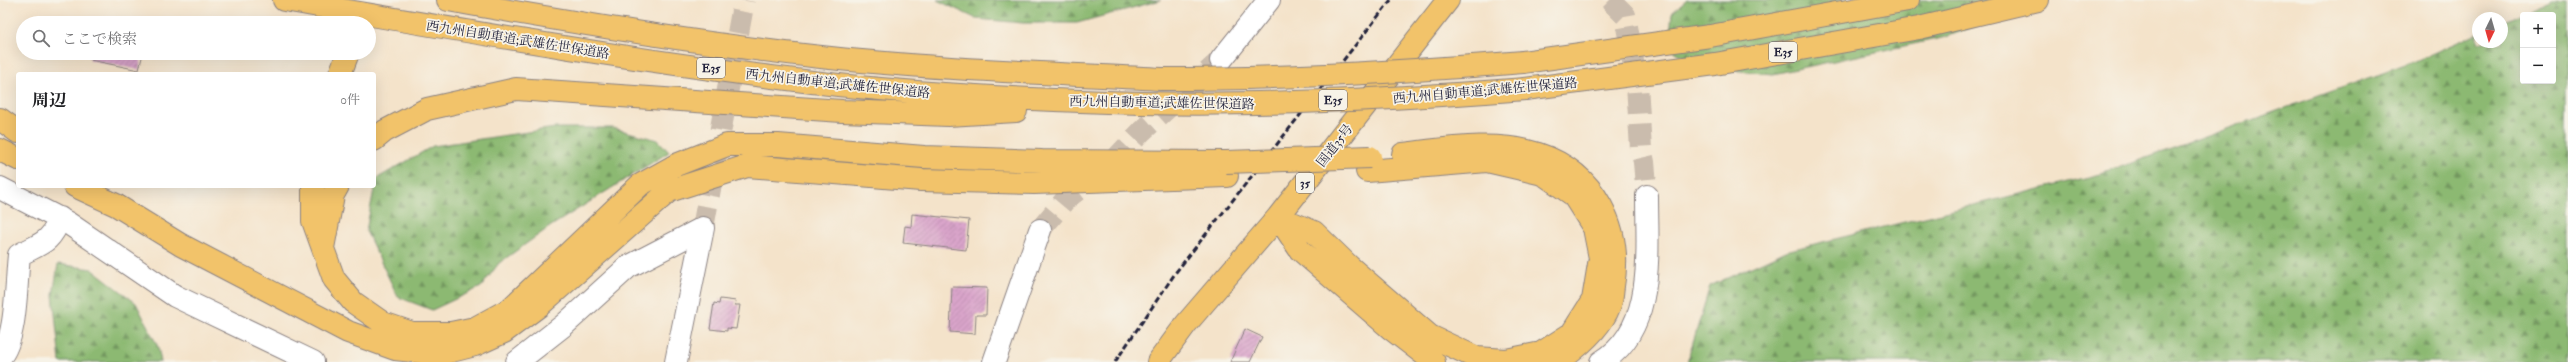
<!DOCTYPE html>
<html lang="ja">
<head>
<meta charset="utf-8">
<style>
	body { margin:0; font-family:"IM FELL Double Pica","Noto Serif JP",serif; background:#f6f6f6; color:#202124 }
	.controls { position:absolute; right:12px; top:12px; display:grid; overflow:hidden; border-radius:4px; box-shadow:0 4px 16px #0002 }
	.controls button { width:36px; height:36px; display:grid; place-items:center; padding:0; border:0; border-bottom:1px solid #e0e0e0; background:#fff; color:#202124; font:20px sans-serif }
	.compass { position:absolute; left:2472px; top:12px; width:36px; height:36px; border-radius:50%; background:#fff; box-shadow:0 4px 16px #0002; rotate:185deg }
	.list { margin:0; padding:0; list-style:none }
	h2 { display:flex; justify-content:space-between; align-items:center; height:52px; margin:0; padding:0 16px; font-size:17px }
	h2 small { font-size:13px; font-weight:400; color:#757577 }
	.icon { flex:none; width:22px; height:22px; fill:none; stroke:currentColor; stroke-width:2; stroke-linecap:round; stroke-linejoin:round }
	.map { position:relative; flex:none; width:2568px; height:362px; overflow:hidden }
	.search { position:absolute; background:#fff; box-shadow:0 4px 16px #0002; left:16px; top:16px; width:360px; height:44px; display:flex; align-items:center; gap:10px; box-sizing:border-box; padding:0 14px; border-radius:22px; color:#757577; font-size:15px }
	.panel { position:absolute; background:#fff; box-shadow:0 4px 16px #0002; left:16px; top:72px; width:360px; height:116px; border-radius:4px }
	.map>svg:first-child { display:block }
	.forest { fill:url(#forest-firs); stroke:#576e56; fill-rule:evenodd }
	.building { fill:url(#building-hatch) }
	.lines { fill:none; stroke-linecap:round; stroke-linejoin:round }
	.minor-tunnel { stroke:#cabcad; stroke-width:22; stroke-dasharray:22 11; stroke-linecap:butt }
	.minor-casing { stroke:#8b8282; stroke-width:24 }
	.highway-casing { stroke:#8b8282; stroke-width:24 }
	.minor { stroke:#fff; stroke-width:22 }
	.highway { stroke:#f2c36a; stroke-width:22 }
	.rail { stroke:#22223b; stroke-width:3; stroke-dasharray:6 3; stroke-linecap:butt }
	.highway-bridge-casing { stroke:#8b8282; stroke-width:24; stroke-linecap:butt }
	.highway-bridge { stroke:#f2c36a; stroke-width:22 }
	.labels { text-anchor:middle; stroke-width:3.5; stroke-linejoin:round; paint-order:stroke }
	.shield { fill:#f7f3e8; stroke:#62616f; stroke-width:1 }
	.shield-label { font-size:12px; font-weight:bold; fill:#22223b }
	.street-label { font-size:13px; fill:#22223b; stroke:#f7f3e8 }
</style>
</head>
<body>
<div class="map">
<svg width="2568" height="362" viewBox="0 0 2568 362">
	<defs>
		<pattern id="forest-firs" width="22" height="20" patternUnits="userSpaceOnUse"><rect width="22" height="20" fill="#8cb972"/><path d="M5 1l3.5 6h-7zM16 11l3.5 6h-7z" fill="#72965f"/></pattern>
		<pattern id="building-hatch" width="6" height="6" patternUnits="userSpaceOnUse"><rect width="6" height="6" fill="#daa5cb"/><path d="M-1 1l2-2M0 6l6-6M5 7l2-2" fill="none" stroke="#b086a6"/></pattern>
	</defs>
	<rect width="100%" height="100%" fill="#f7f3e8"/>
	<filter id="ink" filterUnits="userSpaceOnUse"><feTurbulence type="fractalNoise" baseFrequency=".025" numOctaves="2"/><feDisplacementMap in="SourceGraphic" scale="8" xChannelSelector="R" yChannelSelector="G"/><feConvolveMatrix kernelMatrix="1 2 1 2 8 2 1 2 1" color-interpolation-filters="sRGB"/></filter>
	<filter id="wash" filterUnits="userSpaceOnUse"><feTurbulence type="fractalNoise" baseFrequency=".012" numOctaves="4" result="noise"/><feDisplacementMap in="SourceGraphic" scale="16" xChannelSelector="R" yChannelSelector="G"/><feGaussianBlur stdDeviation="0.9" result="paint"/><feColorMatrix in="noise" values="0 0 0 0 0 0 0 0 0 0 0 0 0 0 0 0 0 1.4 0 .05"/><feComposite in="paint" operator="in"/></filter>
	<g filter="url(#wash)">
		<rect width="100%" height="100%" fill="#f4e3ca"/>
		<path class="forest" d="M937 0H1161L1077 23H1023L977 19Z
			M1687 0H2047L1946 37 1773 74 1697 67 1669 47 1672 13Z
			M2552 0H2568V362H1687L1710 286 1786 251 2101 174 2411 63 2478 33V42H2502V22ZM2523 15H2553V81H2523Z
			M555 128H613L658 140 669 152 551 226 499 263 481 287 432 310 398 297 366 231 376 179 433 146Z
			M58 264 92 269 136 303 158 347 161 362H60L53 295Z"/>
		<g id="blocks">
			<path class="building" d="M90 53H143L139 70 90 60Z
				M912 214 969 220 966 250 903 243 905 226 911 227Z
				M952 287 987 288 986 315H976L975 334 950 332Z
				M720 299 736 301 735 305H740L736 329 727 328V331L710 329 714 303 719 304Z
				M1245 329 1262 337 1250 362H1230Z"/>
		</g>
	</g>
	<g filter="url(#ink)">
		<use href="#blocks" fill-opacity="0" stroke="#8b8282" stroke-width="1"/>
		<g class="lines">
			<path class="minor-tunnel" d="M1610 0 1625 15 1637 84 1641 149 1644 162 1647 196
				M703 228 744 0
				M1040 230 1066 199 1109 166 1142 131 1221 60"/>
			<g class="minor-casing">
				<path id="minor" d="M1221 60 1269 0
					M0 188 68 223 175 296 313 362
					M0 357C17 339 16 281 19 255 41 243 50 244 60 218
					M517 362 564 325 628 267 703 228
					M676 362 703 228
					M994 362 1040 230
					M1601 362C1656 330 1647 252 1647 196"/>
			</g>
			<g class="highway-casing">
				<path id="highway" d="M284 0C459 30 635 61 812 82 921 95 1031 100 1141 103
					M448 0C569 22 690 42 812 56 928 69 1046 73 1162 79
					M1523 62 1710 36 1908 0
					M340 74 348 53
					M1525 89 1715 64 1919 28 2038 0
					M0 119 18 132
					M374 140 385 131 427 109 516 89 842 111 948 115 1016 111
					M0 150 18 159
					M1403 154C1446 149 1496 140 1538 154 1596 173 1623 229 1613 286 1612 293 1612 301 1609 307 1601 329 1576 349 1558 362
					M75 186 116 205 181 245 348 332 395 349 440 354 475 345 504 332 539 306 669 191 747 166 921 180 1034 183 1227 176
					M313 186V221L334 279 353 302 383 323 412 333H451L475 328 510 309 640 185 676 165 727 145H778L924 157 1042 161 1226 162
					M1278 217 1314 232 1349 266 1430 336 1477 358 1506 360 1541 353 1572 333 1593 300 1600 258 1594 228 1573 195 1543 174 1487 161 1367 171
					M1278 217 1300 250 1390 328 1434 362
					M323 248 333 195 338 186
					M1158 362 1186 324 1278 217 1448 0"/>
			</g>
			<use href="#minor" class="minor"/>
			<use href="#highway" class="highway"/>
			<path class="rail" d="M1115 362 1176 272 1391 0"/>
			<g class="highway-bridge-casing">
				<path id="highway-bridge" d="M1162 79C1283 79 1403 72 1523 62
					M1141 103C1269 106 1398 99 1525 89
					M1226 162 1370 157"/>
			</g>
			<use href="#highway-bridge" class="highway-bridge"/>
		</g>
	</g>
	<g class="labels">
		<g class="shield">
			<rect x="1769" y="42" width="28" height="20" rx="3"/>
			<rect x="697" y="58" width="28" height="20" rx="3"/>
			<rect x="1319" y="90" width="28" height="20" rx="3"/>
			<rect x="1296" y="173" width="18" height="20" rx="3"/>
		</g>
		<g class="shield-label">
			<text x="1783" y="56">E35</text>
			<text x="711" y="72">E35</text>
			<text x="1333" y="104">E35</text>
			<text x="1305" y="187">35</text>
		</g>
		<g class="street-label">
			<text transform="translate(518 39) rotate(9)" y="5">西九州自動車道;武雄佐世保道路</text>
			<text transform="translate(838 83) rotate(6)" y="5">西九州自動車道;武雄佐世保道路</text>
			<text transform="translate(1485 90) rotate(-5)" y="5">西九州自動車道;武雄佐世保道路</text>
			<text transform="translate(1162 102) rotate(1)" y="5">西九州自動車道;武雄佐世保道路</text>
			<text transform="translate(1334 145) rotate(-52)" y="5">国道35号</text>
		</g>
	</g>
</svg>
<div class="controls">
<button>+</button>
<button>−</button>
</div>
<svg class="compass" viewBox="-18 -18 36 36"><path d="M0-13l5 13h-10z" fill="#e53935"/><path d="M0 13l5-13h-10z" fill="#757577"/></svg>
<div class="search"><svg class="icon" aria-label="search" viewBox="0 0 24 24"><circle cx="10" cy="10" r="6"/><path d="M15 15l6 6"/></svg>ここで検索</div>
<section class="panel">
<h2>周辺<small>0件</small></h2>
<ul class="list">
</ul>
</section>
</div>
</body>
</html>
